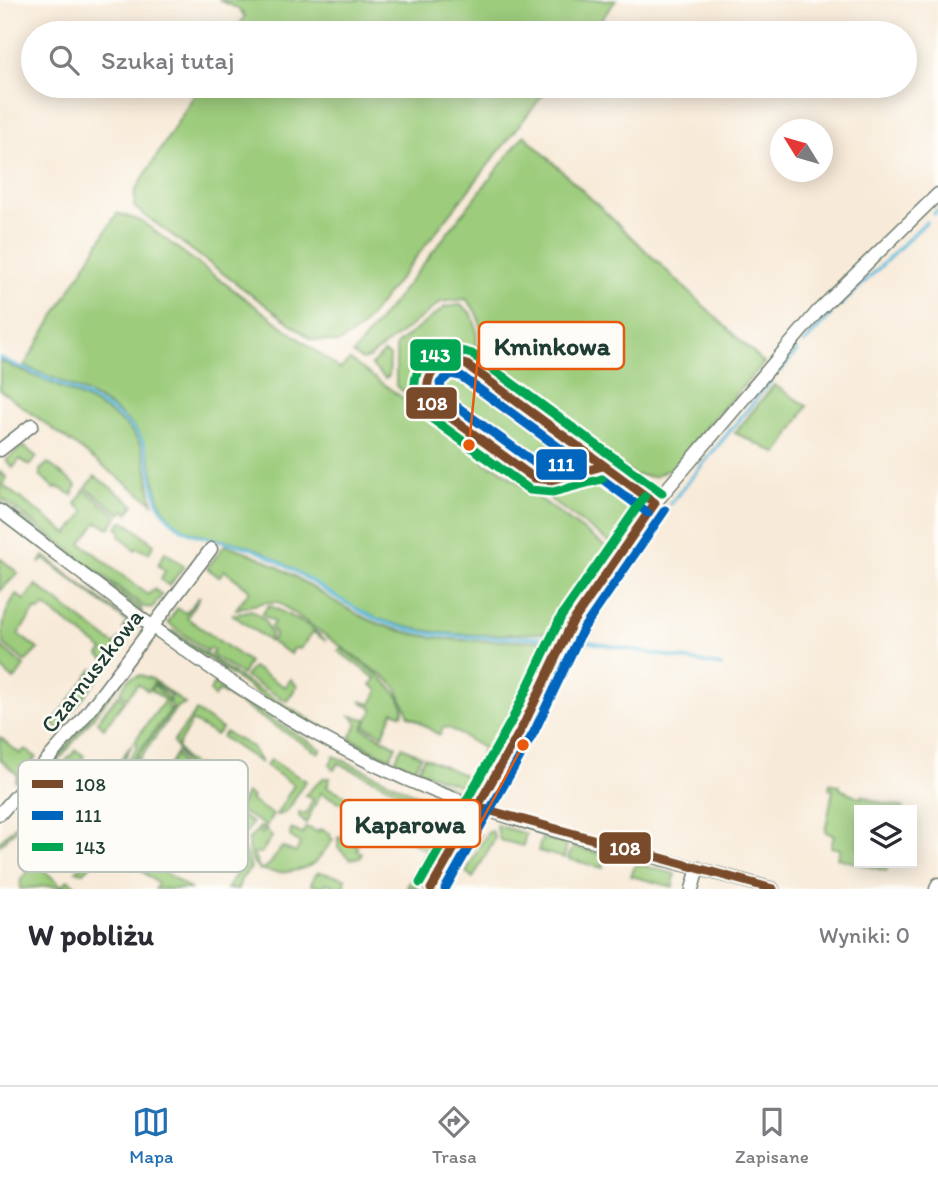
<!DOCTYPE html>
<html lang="pl">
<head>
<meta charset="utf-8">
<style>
	body { margin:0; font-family:Itim,sans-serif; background:#f7f7f7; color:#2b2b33 }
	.controls { position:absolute; right:21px; bottom:21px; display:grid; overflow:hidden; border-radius:0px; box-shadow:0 4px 18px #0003 }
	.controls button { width:63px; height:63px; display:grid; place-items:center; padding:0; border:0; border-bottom:2px solid #e1e1e2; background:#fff; color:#2b2b33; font:35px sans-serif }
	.compass { position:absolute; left:770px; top:119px; width:63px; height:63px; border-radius:50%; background:#fff; box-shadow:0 4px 18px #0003; rotate:307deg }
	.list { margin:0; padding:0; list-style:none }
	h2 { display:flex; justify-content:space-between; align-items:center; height:91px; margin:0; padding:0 28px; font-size:30px }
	h2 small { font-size:23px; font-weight:400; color:#7c7c81 }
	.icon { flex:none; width:38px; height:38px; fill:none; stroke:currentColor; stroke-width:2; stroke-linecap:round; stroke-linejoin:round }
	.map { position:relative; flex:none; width:938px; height:889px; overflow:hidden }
	.search { position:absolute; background:#fff; box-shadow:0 4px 18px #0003; left:21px; right:21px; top:21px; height:77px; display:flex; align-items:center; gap:18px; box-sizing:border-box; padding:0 24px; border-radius:38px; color:#7c7c81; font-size:26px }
	.sheet { height:196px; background:#fff }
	nav { display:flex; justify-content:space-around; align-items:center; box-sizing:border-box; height:98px; border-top:2px solid #e1e1e2; background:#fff; font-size:19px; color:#7c7c81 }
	nav a { display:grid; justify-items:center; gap:4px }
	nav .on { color:#1f6fb2 }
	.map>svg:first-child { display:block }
	.green { fill:#9ccc7b; stroke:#5e8458; stroke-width:2 }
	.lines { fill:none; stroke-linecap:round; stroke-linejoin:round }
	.stream { stroke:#5ebbdc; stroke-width:3.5 }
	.minor-casing { stroke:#6b7a6d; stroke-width:15 }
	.minor { stroke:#fff; stroke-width:12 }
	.bus-1-casing { stroke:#fdfcf7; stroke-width:14 }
	.bus-2-casing { stroke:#fdfcf7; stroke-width:14 }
	.bus-3-casing { stroke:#fdfcf7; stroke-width:14 }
	.bus-1 { stroke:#7a4b2a; stroke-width:9 }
	.bus-2 { stroke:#0065bd; stroke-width:9 }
	.bus-3 { stroke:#00a651; stroke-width:9 }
	.labels { text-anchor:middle; stroke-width:5; stroke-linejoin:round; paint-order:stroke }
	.street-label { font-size:24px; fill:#1f3d34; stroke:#fdfcf7 }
	.key { fill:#fdfcf7; stroke:#bac3bc; stroke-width:2 }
	.key-label { font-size:19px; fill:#1f3d34 }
	.leader { fill:none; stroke:#e8590c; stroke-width:2.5 }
	.callout-dot { fill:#e8590c; stroke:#fdfcf7; stroke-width:2.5 }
	.callout { fill:#fdfcf7; stroke:#e8590c; stroke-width:2.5 }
	.callout-label { font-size:26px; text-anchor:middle; font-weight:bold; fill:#1f3d34 }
	.line-badge { stroke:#fdfcf7; stroke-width:2.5 }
	.badge-label { font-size:19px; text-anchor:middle; font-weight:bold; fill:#fff }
</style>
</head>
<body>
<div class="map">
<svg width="938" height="889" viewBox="0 0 938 889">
	<rect width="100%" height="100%" fill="#fdfcf7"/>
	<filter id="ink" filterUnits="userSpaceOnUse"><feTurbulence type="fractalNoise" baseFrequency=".0143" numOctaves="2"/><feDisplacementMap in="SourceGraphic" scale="14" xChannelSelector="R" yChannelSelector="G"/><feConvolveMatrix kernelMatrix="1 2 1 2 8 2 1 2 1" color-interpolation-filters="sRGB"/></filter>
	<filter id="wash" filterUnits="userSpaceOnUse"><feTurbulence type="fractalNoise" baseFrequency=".00686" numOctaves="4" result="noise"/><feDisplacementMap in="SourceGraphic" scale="28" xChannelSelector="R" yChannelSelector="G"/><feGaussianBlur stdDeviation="1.57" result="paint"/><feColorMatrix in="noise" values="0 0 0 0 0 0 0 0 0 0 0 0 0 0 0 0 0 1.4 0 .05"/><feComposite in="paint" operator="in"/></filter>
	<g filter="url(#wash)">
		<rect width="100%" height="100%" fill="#f8ead8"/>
		<path class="green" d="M219 0H616L591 33H234L245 16 237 8Z
			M200 86H550L360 329 338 343 311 339 134 207 135 191Z
			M524 135 764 363 705 428 673 471 669 469 654 477 635 475 539 404 541 401 533 395 530 398 512 384 513 381 505 375 503 378 481 362C481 337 486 319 466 299L441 302 369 358 362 360 353 354Z
			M117 213 141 221 340 369 350 360 458 438 456 441 464 447 466 445 485 458 483 461 491 467 494 465 610 550 558 632C495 635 430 641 370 615 330 597 296 567 256 549 231 538 196 540 175 523 152 503 157 476 147 450 130 404 66 384 24 366Z
			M460 305C482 314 476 344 476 364 440 338 401 367 424 407L396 386V345L445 307Z
			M384 353 390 356 389 376 385 378 371 365Z
			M0 361C37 379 125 407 141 446 148 464 148 485 153 503L0 390Z
			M453 372 472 380 584 462 552 471 533 467 441 399 439 382Z
			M774 385 807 406 778 454 735 433Z
			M23 446 37 457 30 466 20 459 13 468 6 460Z
			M48 463 76 485 73 495 57 487 55 489 40 475V470Z
			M0 472 6 477 4 486 68 534 85 512 76 504 84 490 118 516 109 528 97 522 81 543 148 595 154 589 162 595 152 608 144 607 0 497Z
			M95 476 134 505 128 513 124 510 121 514 86 488Z
			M603 479C640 492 634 524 617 548L551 500 550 490Z
			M0 501 141 608 142 613 0 506Z
			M121 522H126L154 544 149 553 137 548 135 550 120 536 121 531 117 528Z
			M225 545C276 558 314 592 361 616 421 646 490 641 555 640L492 753 449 728 443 727 440 735C426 728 422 722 409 716L397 688 390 681 278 602H266L236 609 250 590 224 570 219 577 207 568Z
			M165 552 184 566 169 586 161 580 165 571 158 565Z
			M44 556 136 627 109 664 99 655 103 650 44 606 40 611 36 609 18 634 38 649 25 662 4 644C0 627 6 609 16 594L24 600 36 585 115 645 126 632 123 629 127 622 45 559 39 564Z
			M0 558 18 573 0 591Z
			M200 596 187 618 249 662 242 675 211 654 214 651 210 648 207 651 168 623 177 608 186 613Z
			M269 605 309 626 326 641 313 632 300 649 294 648 291 654 271 642 275 635 271 627 274 622 262 614Z
			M251 610 264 619 271 634 269 641 233 615Z
			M173 631 246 682 331 732 321 731 267 700 170 632Z
			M0 645 24 666 14 680 0 667Z
			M341 648C357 661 411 692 402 715L393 711 383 735 365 726 373 709 360 701 371 704 378 690 371 685 376 679 338 651Z
			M140 653 142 656 40 784 43 776Z
			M253 667 285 687 291 679 297 686 287 701 245 677Z
			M93 669 101 675 59 729 52 724Z
			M141 675 152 679 185 704 178 706 136 764 132 763 173 709 168 699 167 707 171 709 131 762 128 760 137 747 136 739 165 700 151 690 154 685 169 699 171 696 154 683 148 691 138 684 127 698 120 693 128 679Z
			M214 684 321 749 318 753 219 691 214 697 210 691Z
			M118 695 125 700 104 728 97 721Z
			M196 711 222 729 216 735 192 721 177 747 186 760 196 766 199 764 191 775 173 742Z
			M351 716 367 719 363 728 396 746 390 758 350 738 358 723Z
			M225 732 252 747 261 763 222 737Z
			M0 737 20 754 25 749 36 757 15 782 18 775 0 759Z
			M343 738 463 793V796L361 751Z
			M134 741 107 791 110 799 99 817 100 829 190 889H155L158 884 42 787 76 750 84 756 57 791 86 814 92 806 86 812 60 792 66 781 92 800Z
			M402 747 421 756 414 769 395 760Z
			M483 750 490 757 469 789 418 770 424 757 468 777Z
			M176 753 190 781 207 794 197 809 184 801 148 797 167 774 165 772Z
			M334 756 458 814V821L423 884 417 881 414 886 419 889 407 887 427 851 408 840 406 834 321 793 306 823 299 816V812L306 814 313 799 305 795 323 778H330L327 787 443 840 452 816 338 763 334 770 332 769 330 764Z
			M270 760 306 781C295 792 292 816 276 815L294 785 266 766Z
			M830 783 840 786V789L861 798 862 795 874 801 903 807 902 810H859V863H888L886 871 837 858 840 849 831 847 834 835 825 832 833 790 829 789Z
			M246 793 252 797 250 800 273 815 266 826 238 810Z
			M211 796 252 823 240 842 198 812Z
			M34 807 56 825 47 834 29 816 0 845V841Z
			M496 825 526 834 523 846 500 840Z
			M260 827 264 828 259 832 262 834 266 829 272 837 261 853H253L260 870 269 865 282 847 296 853 300 843 290 836 291 829 302 834 306 827 318 832 320 829 331 834 329 837 333 839C332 842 315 863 313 864 288 877 242 879 249 839Z
			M472 827 480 834 450 889H437Z
			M60 829 96 860 84 872 76 871 82 864 56 842 59 839 55 835Z
			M492 831 495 838 473 878 466 872 487 833Z
			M221 835 243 849 251 868 241 879 238 889H227L243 862 221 847 218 850 212 846Z
			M338 837 358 846 357 850 362 853 360 858 350 859 338 848Z
			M542 838 567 845 564 858 538 851Z
			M573 847 605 855 603 868 568 859Z
			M35 863 62 886 68 880 80 889 50 886 20 889 21 879Z
			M636 864 675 874 673 887 631 876Z
			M319 872 345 878V888L330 889 332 884 325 883 324 888 311 885 314 876Z"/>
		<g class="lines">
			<path class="stream" d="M934 214 938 210
				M840 306 926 222
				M804 343 831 315
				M0 358C39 377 126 404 144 445 155 472 148 501 173 522 194 541 228 539 253 549 293 566 326 594 364 613 422 643 489 637 552 637
				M780 371 797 351
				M670 504 771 381
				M660 518 574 639 721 666"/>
		</g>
	</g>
	<g filter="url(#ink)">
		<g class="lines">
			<g class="minor-casing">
				<path id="minor" d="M0 450 32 425
					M0 511C146 622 291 742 466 803 566 838 671 859 773 889
					M0 814 82 720 211 549
					M431 889 523 726 572 623 655 503 818 311 938 194
					M692 889 698 868
					M936 889 938 884"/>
			</g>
			<use href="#minor" class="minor"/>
			<g class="bus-1-casing">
				<path id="bus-1" d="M603 466 551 480 534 478 432 404C418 377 439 356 467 365L655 503
					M477 807 773 889
					M431 889 523 726 572 623 655 503"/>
			</g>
			<g class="bus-2-casing">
				<path id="bus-2" d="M450 374 461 376 576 460 550 468 539 466 442 396 440 383Z
					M602 479 648 513
					M445 889 534 732 583 629 665 510"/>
			</g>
			<g class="bus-3-casing">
				<path id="bus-3" d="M602 479 553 492 530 490 423 412C399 374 431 340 472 354L662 493
					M420 883 512 720 561 617 645 496"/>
			</g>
			<use href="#bus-1" class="bus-1"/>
			<use href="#bus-2" class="bus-2"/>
			<use href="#bus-3" class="bus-3"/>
		</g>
	</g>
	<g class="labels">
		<g class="street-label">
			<text transform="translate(92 671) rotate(-52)" y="8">Czarnuszkowa</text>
		</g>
	</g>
	<rect x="18" y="760" width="230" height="112" rx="10" class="key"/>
	<rect x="32" y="780" width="31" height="8" fill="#7a4b2a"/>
	<rect x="32" y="811" width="31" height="9" fill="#0065bd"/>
	<rect x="32" y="843" width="31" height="8" fill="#00a651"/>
	<g class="key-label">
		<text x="75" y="791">108</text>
		<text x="75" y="822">111</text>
		<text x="75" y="854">143</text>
	</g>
	<path class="leader" d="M469 445L479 346M523 745L480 824"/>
	<g class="callout-dot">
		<circle cx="469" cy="445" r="7"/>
		<circle cx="523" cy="745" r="7"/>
	</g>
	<g class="callout">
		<rect x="479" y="322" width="145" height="47" rx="7"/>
		<rect x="341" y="800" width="139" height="47" rx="7"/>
	</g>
	<g class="callout-label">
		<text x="552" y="355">Kminkowa</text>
		<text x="410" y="833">Kaparowa</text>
	</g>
	<g class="line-badge">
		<rect x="409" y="338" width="53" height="34" rx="7" fill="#00a651"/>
		<rect x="405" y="386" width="53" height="34" rx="7" fill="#7a4b2a"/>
		<rect x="535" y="448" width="53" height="33" rx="7" fill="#0065bd"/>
		<rect x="598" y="831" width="54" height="34" rx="7" fill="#7a4b2a"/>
	</g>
	<g class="badge-label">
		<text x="435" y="362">143</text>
		<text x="432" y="410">108</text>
		<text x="561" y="471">111</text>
		<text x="625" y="855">108</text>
	</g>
</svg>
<div class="controls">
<button><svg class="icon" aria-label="layers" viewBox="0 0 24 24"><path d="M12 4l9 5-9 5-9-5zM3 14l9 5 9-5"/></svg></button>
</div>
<svg class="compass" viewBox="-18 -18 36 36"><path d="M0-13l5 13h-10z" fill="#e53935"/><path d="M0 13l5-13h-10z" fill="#7c7c81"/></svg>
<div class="search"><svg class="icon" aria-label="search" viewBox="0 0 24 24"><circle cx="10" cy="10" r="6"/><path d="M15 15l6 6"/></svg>Szukaj tutaj</div>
</div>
<section class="sheet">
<h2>W pobliżu<small>Wyniki: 0</small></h2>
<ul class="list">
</ul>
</section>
<nav>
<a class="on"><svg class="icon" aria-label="map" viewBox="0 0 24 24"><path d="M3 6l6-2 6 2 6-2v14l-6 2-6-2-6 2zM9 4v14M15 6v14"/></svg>Mapa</a>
<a><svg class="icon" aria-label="directions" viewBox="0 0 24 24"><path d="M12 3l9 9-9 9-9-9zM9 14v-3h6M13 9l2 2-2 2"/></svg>Trasa</a>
<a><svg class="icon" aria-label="saved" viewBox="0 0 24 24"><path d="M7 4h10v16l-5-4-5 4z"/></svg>Zapisane</a>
</nav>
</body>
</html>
